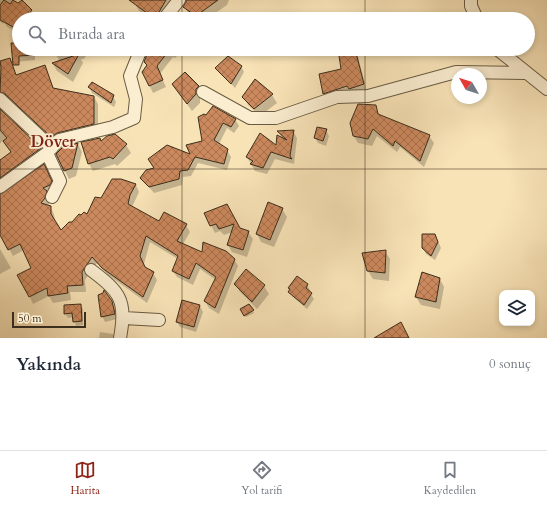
<!DOCTYPE html>
<html lang="tr">
<head>
<meta charset="utf-8">
<style>
	body { margin:0; font-family:Cardo,serif; background:#f2f2f3; color:#1f2937 }
	.controls { position:absolute; right:12px; bottom:12px; display:grid; overflow:hidden; border-radius:8px; box-shadow:0 2px 6px #0003 }
	.controls button { width:36px; height:36px; display:grid; place-items:center; padding:0; border:0; border-bottom:1px solid #e0e1e3; background:#fff; color:#1f2937; font:20px sans-serif }
	.compass { position:absolute; left:451px; top:68px; width:36px; height:36px; border-radius:50%; background:#fff; box-shadow:0 2px 6px #0003; rotate:309deg }
	.scale { position:absolute; left:12px; bottom:10px; width:74px; box-sizing:border-box; padding-left:4px; border:2px solid #3b2e1c; border-top:0; font-size:11px; line-height:14px; white-space:nowrap; color:#3b2e1c; -webkit-text-stroke:3px #faedd0; paint-order:stroke }
	.list { margin:0; padding:0; list-style:none }
	h2 { display:flex; justify-content:space-between; align-items:center; height:52px; margin:0; padding:0 16px; font-size:17px }
	h2 small { font-size:13px; font-weight:400; color:#747a83 }
	.icon { flex:none; width:22px; height:22px; fill:none; stroke:currentColor; stroke-width:2; stroke-linecap:round; stroke-linejoin:round }
	.map { position:relative; flex:none; width:547px; height:338px; overflow:hidden }
	.search { position:absolute; background:#fff; box-shadow:0 2px 6px #0003; left:12px; right:12px; top:12px; height:44px; display:flex; align-items:center; gap:10px; box-sizing:border-box; padding:0 14px; border-radius:22px; color:#747a83; font-size:15px }
	.sheet { height:112px; background:#fff }
	nav { display:flex; justify-content:space-around; align-items:center; box-sizing:border-box; height:56px; border-top:1px solid #e0e1e3; background:#fff; font-size:11px; color:#747a83 }
	nav a { display:grid; justify-items:center; gap:2px }
	nav .on { color:#8f2418 }
	.map>svg:first-child { display:block }
	.shadow { fill:#0003 }
	.building { fill:url(#building-cross-hatch); stroke:#3b2e1c }
	.lines { fill:none; stroke-linecap:round; stroke-linejoin:round }
	.street-casing { stroke:#6a5b43; stroke-width:14 }
	.street { stroke:#faedd0; stroke-width:12 }
	.grid { fill:none; stroke:#3b2e1c; stroke-width:1; stroke-opacity:0.55 }
	.labels { text-anchor:middle; stroke-width:3.5; stroke-linejoin:round; paint-order:stroke }
	.quarter-label { font-size:16px; font-weight:bold; fill:#7a1f14; stroke:#faedd0 }
</style>
</head>
<body>
<div class="map">
<svg width="547" height="338" viewBox="0 0 547 338">
	<defs>
		<pattern id="building-cross-hatch" width="8" height="8" patternUnits="userSpaceOnUse"><rect width="8" height="8" fill="#cc895d"/><path d="M0 0l8 8M0 8l8-8" fill="none" stroke="#a7704c"/></pattern>
	</defs>
	<rect width="100%" height="100%" fill="#f8e3b7"/>
	<filter id="stains"><feTurbulence type="fractalNoise" baseFrequency=".005" numOctaves="4"/><feColorMatrix values="0 0 0 0 .2 0 0 0 0 .09 0 0 0 0 .02 0 0 0 .5 -.17"/></filter>
	<radialGradient id="worn" r=".72"><stop offset=".6" stop-color="#630" stop-opacity="0"/><stop offset="1" stop-color="#630" stop-opacity=".3"/></radialGradient>
	<path class="shadow" d="M0 0H13L6 20 21 1 35 16 32 19H19V33L7 27 4 22 3 24 0 21Z
		M135 0H173L163 19H150L139 11 134 2Z
		M189 0H229L227 5 207 19H195L189 15 185 7Z
		M19 44V49H35V60L16 62Z
		M58 49H90L84 59H81L83 63 73 82 57 71 53 64 60 61 55 54Z
		M150 49H184L175 58 173 57 160 74 166 87 153 93 143 72 148 67 145 62Z
		M339 49H356L367 91 328 100 324 94 342 69Z
		M9 59 17 76 45 67 54 89 94 97 98 104V130L56 143 10 100 6 98 0 100V62Z
		M241 66 244 72 235 88 217 68Z
		M255 81 272 95 277 103 260 116 248 105 244 97Z
		M198 86 203 94 200 97V103L192 111 178 92Z
		M89 87 113 96 116 102 114 107 92 93Z
		M375 106 380 116 429 136 434 143 424 167 400 147 397 152 377 136 372 146 358 143 353 135Z
		M0 111 40 149 44 155 0 187V161L12 153 2 141 0 144Z
		M199 118 235 119 239 126 234 133 227 128 219 144 227 150 231 157 227 170 198 163 191 176 183 177 182 185 154 193 141 178 155 169 191 155 203 141Z
		M326 130 329 136 326 146 318 143 315 138Z
		M293 131 297 138 294 164 275 159 267 174 255 171 247 157 277 147 283 140 279 132Z
		M115 135 126 145 131 153 117 166 115 164 93 171 89 164 82 143 101 142Z
		M78 144 82 152 76 176 69 179 65 171 64 148Z
		M47 172 55 188 48 206 50 207 54 214 55 221 61 231 88 215 120 180 136 185 139 192 132 207 160 223 186 225 190 232 183 244 203 253 234 259 238 266 219 314 209 308 205 301 216 280 200 269 193 285 177 277 173 271 178 259 150 242 144 264 146 268 153 273 157 280 147 303 107 274 97 263 85 280 86 292H70L71 300 53 303 49 296 33 304 19 275 32 268 24 250 13 256 0 233V195Z
		M226 206 242 233 248 232 253 239 247 257 232 252 228 245 232 232 224 235 220 231 215 233 205 214Z
		M282 209 287 217 274 247 261 242 257 234Z
		M438 241 441 248 435 260 426 254 423 248Z
		M0 249 11 268 0 274Z
		M385 251 390 259 389 281 373 279 368 271Z
		M440 279 444 287 440 309 421 305 416 297Z
		M235 284 264 286 269 294 257 309 240 292Z
		M307 285 310 290 309 292 314 299 307 309 293 297 289 288Z
		M108 296 115 308 117 319 105 322 102 316Z
		M183 301 200 306 203 312 196 332 180 327 177 322Z
		M80 305 83 309V325L76 326 74 317 68 318 65 313Z
		M249 305 254 313 246 317 241 310Z
		M100 332 113 334 115 338H99Z"/>
	<path class="building" d="M4 0 10 4 13 0 18 3 22 0 32 10 25 19H19V30L0 20V5Z
		M129 0H166L155 19Z
		M218 0 196 16 183 7 187 0Z
		M11 43H19V49H35L36 55 19 56V65H13Z
		M149 49H170L157 66 163 80 149 86 142 72 147 65 144 62Z
		M338 49H355L364 84 349 89 347 86 323 94 319 74 341 69Z
		M79 54 68 74 52 63Z
		M228 56 242 66 231 84 215 68Z
		M10 58 16 75 45 65 53 88 94 96V124L57 133 51 137 5 94 0 92 1 67 0 61Z
		M185 72 199 86 196 89V94L187 104 172 84Z
		M255 79 273 94 254 109 242 97Z
		M92 82 114 95 111 103 88 87Z
		M358 104 376 105 378 114 430 135 420 161 395 141 393 146 373 129 368 139 353 136 350 123Z
		M213 106 236 119 231 127 223 123 214 140 228 149 224 164 195 157 188 170 180 171 179 179 149 187 140 178 146 170 154 168 148 159 167 145 190 154 186 145 202 141 198 117 204 114 206 115Z
		M0 109 41 148 0 178V160L11 152 3 141 7 138 0 130Z
		M317 127 327 129 323 141 314 138Z
		M294 130 290 156 292 159 271 152 263 168 250 164 253 161 246 157 260 133 276 145 277 135 287 140 277 131Z
		M115 134 127 144 113 159 110 157 88 164 81 142 100 138 101 141 107 136Z
		M78 143 72 168 64 171 56 154 63 147Z
		M44 164 52 181 50 185 43 188 47 191 45 198 41 203 51 206V214L61 230 69 222H72L79 214 81 215 84 212 87 214 95 197 101 198 112 179H121L136 184 130 195 128 204 159 221 164 212 187 224 177 241 202 252 203 242 226 251 235 259 215 308 204 301 216 277 196 263 189 279 172 271 178 256 146 236 140 256 145 267 154 272 143 297 102 268 92 257 82 272 83 285 67 286 68 293 48 296 47 288 29 297 17 275 31 268 20 244 8 250 0 235V194Z
		M268 202 283 208 270 240 256 234Z
		M227 204 240 228 249 231 243 250 227 245 234 224 219 229 216 224 210 226 204 213Z
		M422 234H435L438 242 431 256 422 248Z
		M386 250 385 273 367 271 362 253Z
		M246 269 265 285 252 302 234 284Z
		M422 272 440 278 436 302 415 297Z
		M297 276 308 284 306 288 312 293 304 305 288 292 290 289 288 288Z
		M104 290 112 301 115 314 101 317 98 295 103 293Z
		M182 300 200 305 194 327 176 322Z
		M81 304 82 321 73 322 72 313 64 314V305Z
		M249 304 254 310 244 316 240 309Z
		M401 322 409 338H374Z"/>
	<g class="lines">
		<g class="street-casing">
			<path id="street" d="M471 0V6L477 19
				M164 19 179 0
				M497 49 547 89
				M203 92 250 118H276L337 97 368 96 456 72 526 73
				M0 99 52 148
				M47 153 60 181 52 197
				M0 187 47 153 59 140 113 127 134 118 136 99 130 76 141 49
				M91 270C120 292 127 300 120 338
				M124 318 159 320"/>
		</g>
		<use href="#street" class="street"/>
	</g>
	<path class="grid" d="M182 0V19M365 0V19M182 49V338M365 49V338M0 169H547"/>
	<g class="labels">
		<g class="quarter-label">
			<text x="53" y="147">Döver</text>
		</g>
	</g>
	<rect width="100%" height="100%" filter="url(#stains)"/>
	<rect width="100%" height="100%" fill="url(#worn)"/>
</svg>
<div class="controls">
<button><svg class="icon" aria-label="layers" viewBox="0 0 24 24"><path d="M12 4l9 5-9 5-9-5zM3 14l9 5 9-5"/></svg></button>
</div>
<svg class="compass" viewBox="-18 -18 36 36"><path d="M0-13l5 13h-10z" fill="#e53935"/><path d="M0 13l5-13h-10z" fill="#747a83"/></svg>
<div class="scale">50 m</div>
<div class="search"><svg class="icon" aria-label="search" viewBox="0 0 24 24"><circle cx="10" cy="10" r="6"/><path d="M15 15l6 6"/></svg>Burada ara</div>
</div>
<section class="sheet">
<h2>Yakında<small>0 sonuç</small></h2>
<ul class="list">
</ul>
</section>
<nav>
<a class="on"><svg class="icon" aria-label="map" viewBox="0 0 24 24"><path d="M3 6l6-2 6 2 6-2v14l-6 2-6-2-6 2zM9 4v14M15 6v14"/></svg>Harita</a>
<a><svg class="icon" aria-label="directions" viewBox="0 0 24 24"><path d="M12 3l9 9-9 9-9-9zM9 14v-3h6M13 9l2 2-2 2"/></svg>Yol tarifi</a>
<a><svg class="icon" aria-label="saved" viewBox="0 0 24 24"><path d="M7 4h10v16l-5-4-5 4z"/></svg>Kaydedilen</a>
</nav>
</body>
</html>
